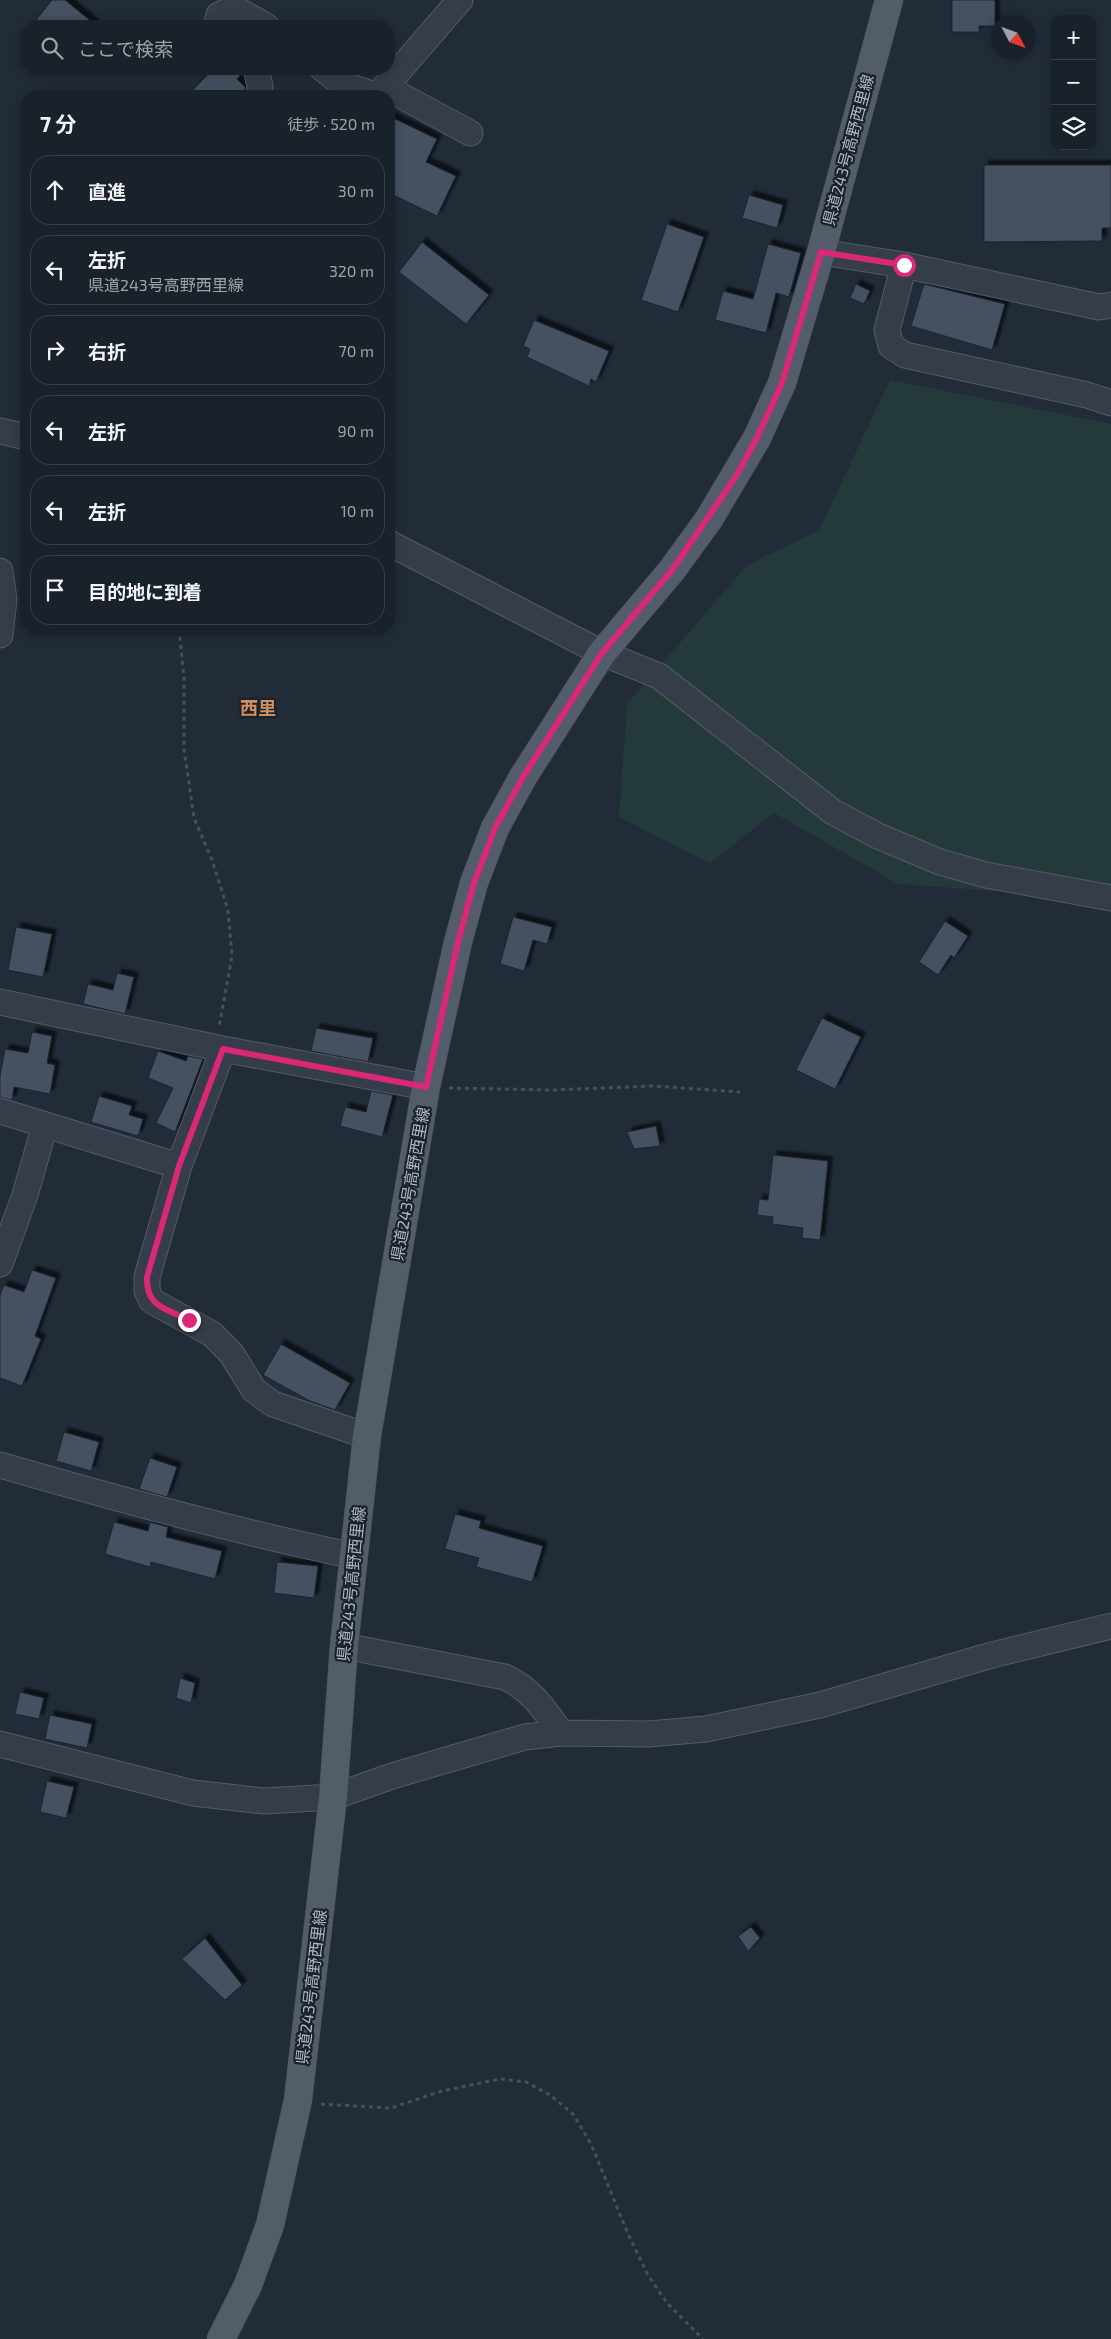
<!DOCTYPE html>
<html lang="ja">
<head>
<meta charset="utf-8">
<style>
	body { margin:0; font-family:"Exo 2","Noto Sans JP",sans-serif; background:#262e36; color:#f1f3f6 }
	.controls { position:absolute; right:15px; top:15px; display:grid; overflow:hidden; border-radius:10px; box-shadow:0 2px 12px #0003 }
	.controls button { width:45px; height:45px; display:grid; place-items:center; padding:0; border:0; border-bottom:1px solid #373e47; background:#19212a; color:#f1f3f6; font:25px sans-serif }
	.compass { position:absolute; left:991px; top:15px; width:45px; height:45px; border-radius:50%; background:#19212a; box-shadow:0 2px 12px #0003; rotate:131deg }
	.stop { position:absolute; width:15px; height:15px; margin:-11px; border:4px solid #db2777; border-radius:50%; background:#fff }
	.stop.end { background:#db2777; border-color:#fff; box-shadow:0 1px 5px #0008 }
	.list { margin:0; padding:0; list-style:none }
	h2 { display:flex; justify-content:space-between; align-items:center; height:65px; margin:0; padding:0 20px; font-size:21px }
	h2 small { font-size:16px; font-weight:400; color:#9fa3a8 }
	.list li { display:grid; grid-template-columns:32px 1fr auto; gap:15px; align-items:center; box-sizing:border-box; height:70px; margin:0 10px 10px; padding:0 10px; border:1px solid #373e47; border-radius:20px }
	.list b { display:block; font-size:19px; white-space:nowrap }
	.list p { margin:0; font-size:16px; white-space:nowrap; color:#9fa3a8 }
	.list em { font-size:16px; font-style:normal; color:#9fa3a8 }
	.icon { flex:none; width:28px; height:28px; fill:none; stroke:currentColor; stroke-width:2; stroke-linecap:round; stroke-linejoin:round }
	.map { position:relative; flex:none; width:1111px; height:2339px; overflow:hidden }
	.search { position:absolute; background:#19212a; box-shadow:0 2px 12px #0003; left:20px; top:20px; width:375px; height:55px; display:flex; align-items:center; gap:12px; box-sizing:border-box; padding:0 18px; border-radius:20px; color:#9fa3a8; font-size:19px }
	.panel { position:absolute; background:#19212a; box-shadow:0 2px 12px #0003; left:20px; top:90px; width:375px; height:545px; border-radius:20px }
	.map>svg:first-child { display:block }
	.green { fill:#24393a }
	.building { fill:#445160; stroke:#1c242f; filter:url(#shadow) }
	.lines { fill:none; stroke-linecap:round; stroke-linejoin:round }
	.minor-casing { stroke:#535b66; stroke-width:27 }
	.major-casing { stroke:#3e4652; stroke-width:29 }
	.path { stroke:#415457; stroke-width:3; stroke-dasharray:4 4; stroke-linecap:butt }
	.minor { stroke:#353d49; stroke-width:25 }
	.major { stroke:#535c69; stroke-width:28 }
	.route { stroke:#db2777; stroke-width:6 }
	.labels { text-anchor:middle; stroke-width:4.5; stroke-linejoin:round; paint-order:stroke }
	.street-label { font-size:16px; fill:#b0b8c5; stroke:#1a222d }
	.neighbourhood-label { font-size:18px; font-weight:bold; fill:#d18e5f; stroke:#1a222d }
</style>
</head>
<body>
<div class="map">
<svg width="1111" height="2339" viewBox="0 0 1111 2339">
	<defs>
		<filter id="shadow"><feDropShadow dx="4.5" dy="-4.5" stdDeviation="1" flood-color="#0009"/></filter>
	</defs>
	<rect width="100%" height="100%" fill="#212c38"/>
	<path class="green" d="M890 380 1111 424V899L898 884 774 813 710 863 619 817 627 704 747 565 819 530Z"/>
	<path class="building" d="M52 0H65L97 26H44L36 20Z
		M952 0H995V26H979V32H952Z
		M213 69H242V73L237 79 245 87V89L238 96H187Z
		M389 116 437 139 426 162 456 176 437 216 389 193Z
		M984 165H1111V228H1102V241L984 242Z
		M749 195 783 205 777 228 742 218Z
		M667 224 704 237 678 312 641 300Z
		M422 242 489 295 466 324 399 272Z
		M768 244 801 253 789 297 776 293 766 333 715 320 723 291 753 299Z
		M856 284 870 291 864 304 850 298Z
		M924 284 1005 304 992 350 911 326Z
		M534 320 609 351 596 382 591 379 589 386 527 357 530 349 523 346Z
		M513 917 552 927 547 944 533 940 524 971 500 964Z
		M945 921 968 936 954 958 951 955 938 975 919 962Z
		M16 927 52 934 43 977 8 970Z
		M117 973 134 977 125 1014 83 1004 88 984 113 990Z
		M822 1018 861 1037 835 1089 796 1070Z
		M316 1028 373 1038 368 1062 311 1051Z
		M32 1032 52 1036 47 1063 55 1065 50 1094 14 1087 12 1100 0 1097V1076L5 1049 28 1053Z
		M158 1051 186 1061 188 1056 203 1059 175 1132 156 1123 173 1088 148 1078Z
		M371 1091 393 1095 382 1137 340 1126 345 1107 366 1112Z
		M99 1096 132 1106 129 1115 143 1119 138 1136 91 1122Z
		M656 1126 660 1146 634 1149 627 1132Z
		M773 1155 828 1161 820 1240 802 1238 803 1228 772 1224 773 1217 757 1215 759 1199 768 1200Z
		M32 1270 56 1278 35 1336 41 1339 22 1386 0 1378V1295L4 1285 24 1292Z
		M281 1344 350 1383 335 1410 310 1401 263 1375Z
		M64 1432 99 1442 91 1471 56 1461Z
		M150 1458 177 1467 167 1497 139 1489Z
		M455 1514 481 1521 479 1528 543 1546 532 1582 476 1567 479 1558 445 1549Z
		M114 1522 148 1531 150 1522 168 1527 166 1537 222 1551 215 1579 151 1562 150 1567 105 1554Z
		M277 1562 318 1566 314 1598 274 1593Z
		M180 1678 195 1683 191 1703 176 1698Z
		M20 1692 44 1698 39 1719 15 1714Z
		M50 1715 92 1724 87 1748 45 1739Z
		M47 1781 74 1787 66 1818 40 1812Z
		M751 1927 760 1938 748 1951 738 1936Z
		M205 1938 242 1985 225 2000 182 1959Z"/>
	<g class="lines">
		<g class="minor-casing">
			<path id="minor" d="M216 26 219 15 234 8 266 26
				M256 69 260 86 258 96
				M323 69 342 84 378 96
				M385 87 470 133
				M377 96 460 0
				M821 252 904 265 1099 307 1111 305
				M904 265 887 330 891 346 905 355 1087 395 1111 403
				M0 431 26 437
				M389 543 602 653 659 676 833 812 878 836 940 862 986 875 1111 898
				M0 571 4 600 0 635
				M0 1002 223 1049 426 1087
				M223 1049 179 1166 147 1277V1291L152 1301 212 1334 231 1353 254 1390 273 1404 367 1436
				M0 1111 179 1166
				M0 1264 25 1195 45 1125
				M0 1465C117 1499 234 1531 354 1556
				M344 1646 505 1677C532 1690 544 1709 561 1733
				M0 1744 193 1793 264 1801 333 1797 392 1776 525 1737 561 1733 649 1734 706 1729 820 1705 992 1655 1111 1626"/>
		</g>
		<g class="major-casing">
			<path id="major" d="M221 2339 248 2285 270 2225 298 2100 333 1797 344 1646 367 1436 426 1087 458 942 474 883 495 828 523 777 602 653 672 570 709 519 757 438 782 383 821 252 889 0"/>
		</g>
		<path class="path" d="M179 629 184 678V749L194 818 212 860 228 910 232 956 219 1027
			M449 1088 551 1090 654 1086 740 1092
			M321 2104 391 2108 442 2091 500 2079 526 2082 550 2095 573 2114 591 2144 628 2234 648 2275 667 2303 703 2339"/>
		<use href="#minor" class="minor"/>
		<use href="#major" class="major"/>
	</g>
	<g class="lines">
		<path class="route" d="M189 1320C165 1308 146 1307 147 1277L179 1166 223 1049 426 1087 458 942 474 883 495 828 523 777 602 653 672 570 736 476 757 438 782 383 821 252 904 265"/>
	</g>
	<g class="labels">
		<g class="street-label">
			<text transform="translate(848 150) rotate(-75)" y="6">県道243号高野西里線</text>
			<text transform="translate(410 1184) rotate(-80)" y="6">県道243号高野西里線</text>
			<text transform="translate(351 1584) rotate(-84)" y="6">県道243号高野西里線</text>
			<text transform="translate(311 1987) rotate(-83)" y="6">県道243号高野西里線</text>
		</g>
		<g class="neighbourhood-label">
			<text x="258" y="715">西里</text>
		</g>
	</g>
</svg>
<div class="controls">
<button>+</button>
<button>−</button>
<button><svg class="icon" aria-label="layers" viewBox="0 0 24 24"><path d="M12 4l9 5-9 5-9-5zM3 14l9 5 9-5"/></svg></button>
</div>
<svg class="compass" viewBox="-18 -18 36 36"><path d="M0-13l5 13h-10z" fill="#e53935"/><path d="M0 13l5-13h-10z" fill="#9fa3a8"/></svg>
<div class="stop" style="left:904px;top:265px"></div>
<div class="stop end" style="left:189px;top:1320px"></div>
<div class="search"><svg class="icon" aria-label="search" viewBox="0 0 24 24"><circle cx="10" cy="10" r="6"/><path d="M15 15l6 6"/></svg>ここで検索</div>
<section class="panel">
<h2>7 分<small>徒歩 · 520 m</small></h2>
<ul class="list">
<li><svg class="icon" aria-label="ahead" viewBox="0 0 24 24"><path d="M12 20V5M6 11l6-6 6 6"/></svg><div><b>直進</b></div><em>30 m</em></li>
<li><svg class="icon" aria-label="left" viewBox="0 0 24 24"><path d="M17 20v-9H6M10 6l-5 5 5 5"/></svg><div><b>左折</b><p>県道243号高野西里線</p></div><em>320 m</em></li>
<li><svg class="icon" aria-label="right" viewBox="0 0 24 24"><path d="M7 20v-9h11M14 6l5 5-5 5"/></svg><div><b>右折</b></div><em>70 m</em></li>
<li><svg class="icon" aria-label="left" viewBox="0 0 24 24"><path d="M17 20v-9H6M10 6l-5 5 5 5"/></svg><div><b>左折</b></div><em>90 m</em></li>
<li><svg class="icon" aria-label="left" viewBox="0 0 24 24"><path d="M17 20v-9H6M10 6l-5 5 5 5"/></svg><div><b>左折</b></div><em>10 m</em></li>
<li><svg class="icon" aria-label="arrive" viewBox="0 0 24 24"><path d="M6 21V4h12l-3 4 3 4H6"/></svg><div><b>目的地に到着</b></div></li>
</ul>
</section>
</div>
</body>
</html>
